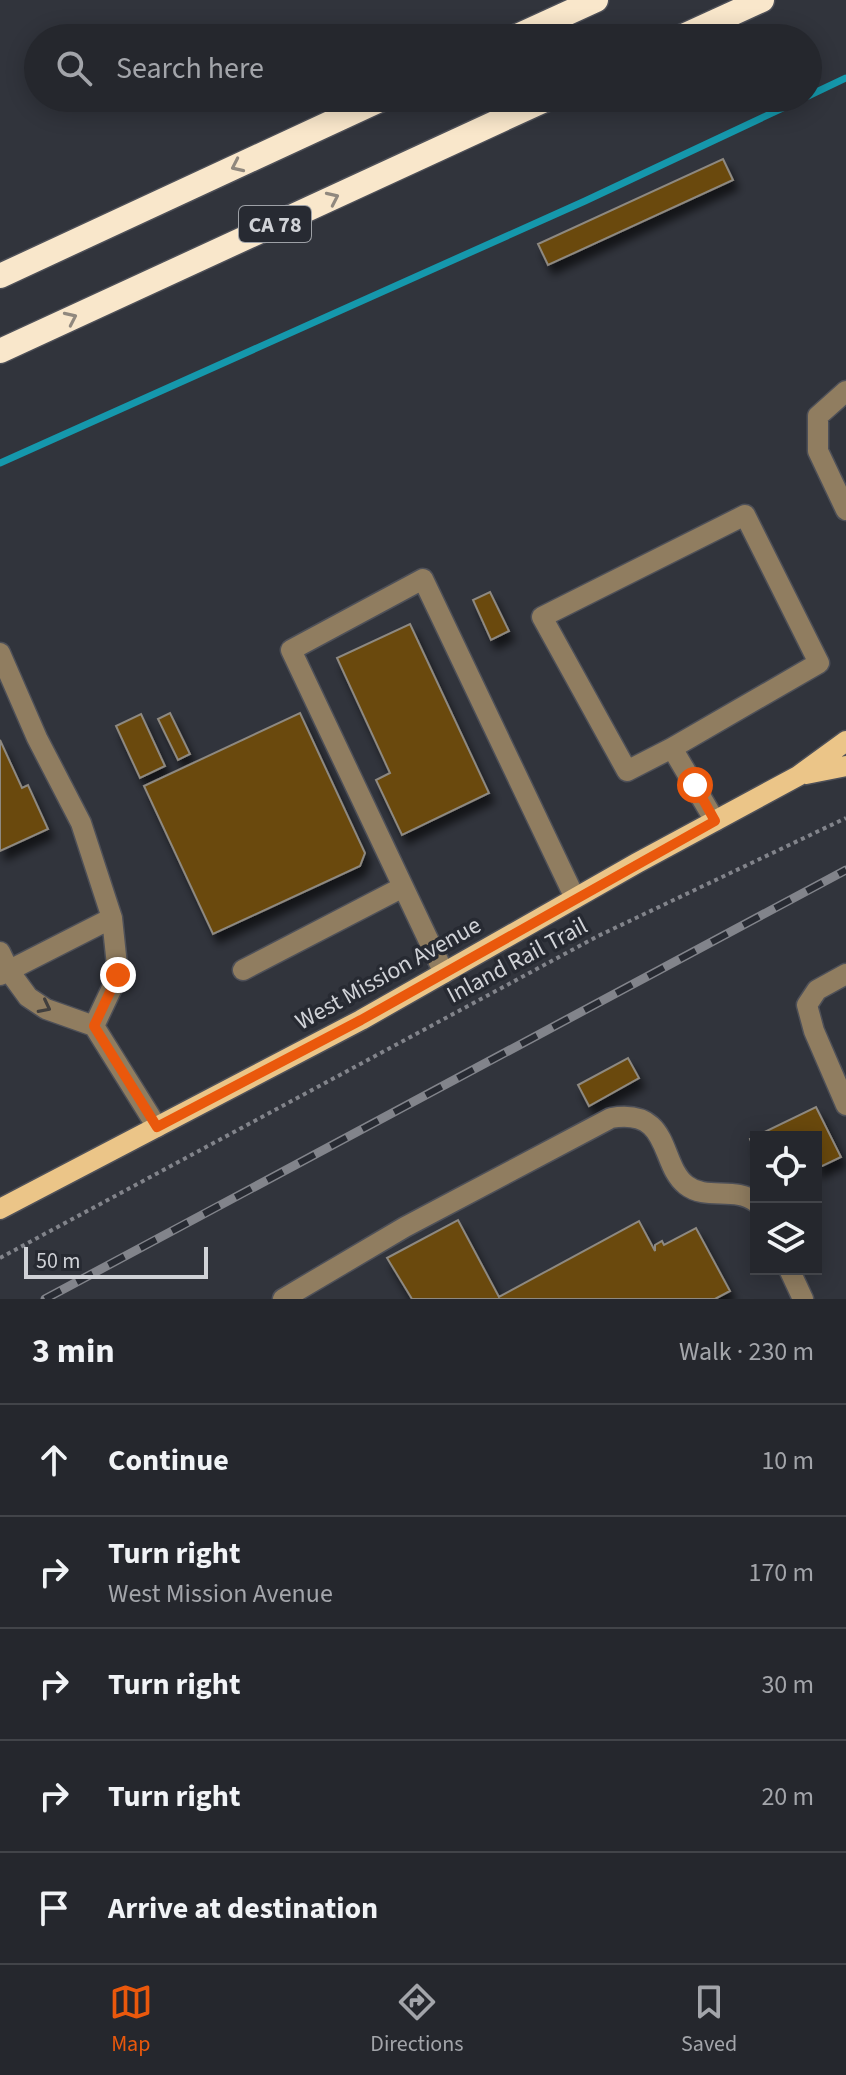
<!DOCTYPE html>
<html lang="en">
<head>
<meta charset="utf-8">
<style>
	body { margin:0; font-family:"Source Sans 3",sans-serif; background:#2d2f35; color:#f1f3f6 }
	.controls { position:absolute; right:24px; bottom:24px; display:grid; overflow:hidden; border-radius:0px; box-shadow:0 4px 20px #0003 }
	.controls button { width:72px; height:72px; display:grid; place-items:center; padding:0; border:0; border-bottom:2px solid #424449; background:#25272d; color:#f1f3f6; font:40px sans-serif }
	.scale { position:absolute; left:24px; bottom:20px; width:184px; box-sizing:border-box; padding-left:8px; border:4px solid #d0d2d7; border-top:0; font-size:22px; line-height:28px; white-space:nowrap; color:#d0d2d7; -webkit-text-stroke:6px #272a32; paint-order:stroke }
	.stop { position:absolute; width:24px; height:24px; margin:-18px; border:6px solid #ea580c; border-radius:50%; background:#fff }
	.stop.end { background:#ea580c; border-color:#fff; box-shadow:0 2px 8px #0008 }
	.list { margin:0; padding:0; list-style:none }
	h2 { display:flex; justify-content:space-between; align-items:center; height:104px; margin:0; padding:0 32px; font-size:34px }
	h2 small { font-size:26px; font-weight:400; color:#a3a5aa }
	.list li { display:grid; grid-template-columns:52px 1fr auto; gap:24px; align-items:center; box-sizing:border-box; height:112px; padding:0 32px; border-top:2px solid #424449 }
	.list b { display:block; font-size:30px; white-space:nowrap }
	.list p { margin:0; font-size:26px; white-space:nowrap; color:#a3a5aa }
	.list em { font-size:26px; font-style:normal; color:#a3a5aa }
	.icon { flex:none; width:44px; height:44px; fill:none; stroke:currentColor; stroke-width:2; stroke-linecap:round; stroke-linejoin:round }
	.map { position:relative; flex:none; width:846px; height:1299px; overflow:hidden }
	.search { position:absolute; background:#25272d; box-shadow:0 4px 20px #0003; left:24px; right:24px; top:24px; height:88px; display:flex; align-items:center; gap:20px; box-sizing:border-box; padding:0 28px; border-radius:44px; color:#a3a5aa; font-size:30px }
	.sheet { height:664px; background:#25272d }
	nav { display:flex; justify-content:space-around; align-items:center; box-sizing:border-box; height:112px; border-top:2px solid #424449; background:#25272d; font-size:22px; color:#a3a5aa }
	nav a { display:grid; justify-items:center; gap:4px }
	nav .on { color:#ea580c }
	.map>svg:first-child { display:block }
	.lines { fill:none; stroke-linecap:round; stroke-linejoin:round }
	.stream { stroke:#1598ac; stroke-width:7 }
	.building { fill:#6a4a0d; stroke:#8e8981; stroke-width:2; filter:url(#shadow) }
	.minor-casing { stroke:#4e5058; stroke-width:23 }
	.major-casing { stroke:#4e5058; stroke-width:23 }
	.highway-casing { stroke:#4e5058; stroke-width:27 }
	.path { stroke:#82848b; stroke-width:4; stroke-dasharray:4 4; stroke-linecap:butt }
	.minor { stroke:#907d60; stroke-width:20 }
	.major { stroke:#ebc588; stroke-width:20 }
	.highway { stroke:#f9e7cb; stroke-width:24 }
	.rail-casing { stroke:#82848b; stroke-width:9 }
	.rail { stroke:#272a32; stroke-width:6; stroke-dasharray:18; stroke-linecap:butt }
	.oneway { stroke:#90887e }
	.oneway2 { stroke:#413f3e }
	.route { stroke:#ea580c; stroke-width:10 }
	.labels { text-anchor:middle; stroke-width:7; stroke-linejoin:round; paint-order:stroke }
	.shield { fill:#272a32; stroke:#9da0a6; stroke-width:2 }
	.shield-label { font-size:22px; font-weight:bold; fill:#d0d2d7 }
	.street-label { font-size:24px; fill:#d0d2d7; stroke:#272a32 }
</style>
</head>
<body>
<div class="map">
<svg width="846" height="1299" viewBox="0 0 846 1299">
	<defs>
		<filter id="shadow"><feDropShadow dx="5" dy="9" stdDeviation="4" flood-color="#0009"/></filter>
	</defs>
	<rect width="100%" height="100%" fill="#31343c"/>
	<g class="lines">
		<path class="stream" d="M808 96 846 78
			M0 463 585 201 804 98"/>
	</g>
	<path class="building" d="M723 159 733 180 548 265 538 244Z
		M490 592 509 631 491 640 473 600Z
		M410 624 489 793 402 835 376 780 390 773 337 658Z
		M170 713 190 754 178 760 158 719Z
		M300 713 365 853 360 866 213 934 144 786Z
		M141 714 165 766 140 778 116 726Z
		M0 740 22 788 28 785 48 829 0 851Z
		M628 1058 639 1078 589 1106 578 1085Z
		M816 1107 841 1157 816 1169V1137H756V1153L750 1139Z
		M458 1220 499 1297 639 1221 655 1251V1245L662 1241 664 1245 696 1228 730 1291 715 1299H412L387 1258Z"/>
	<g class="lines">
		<g class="minor-casing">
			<path id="minor" d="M846 391 818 416V451L846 510
				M0 653 37 738 81 823 112 918 118 975 94 1026
				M672 748 627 771 542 617 745 515 819 663 672 748 715 821
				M0 952 9 971 28 997 46 1009 94 1026 157 1127
				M243 970 403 887
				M444 973 291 650 423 579 575 898
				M846 974 817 990 807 1005 814 1031 846 1105
				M0 975 112 918
				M789 1269 803 1299
				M283 1299 405 1227 611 1118C672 1108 659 1164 686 1185 706 1201 735 1186 756 1202"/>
		</g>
		<g class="major-casing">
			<path id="major" d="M806 774 846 766
				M0 1209 361 1020 637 863 798 776 846 741"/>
		</g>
		<g class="highway-casing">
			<path id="highway" d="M513 38 596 0
				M679 38 762 0
				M0 276 384 98
				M0 351 549 98"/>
		</g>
		<path class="path" d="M0 1258 598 936 846 818"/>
		<use href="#minor" class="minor"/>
		<use href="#major" class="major"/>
		<use href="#highway" class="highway"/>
		<g class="rail-casing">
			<path id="rail" d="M45 1299 846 870"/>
		</g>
		<use href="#rail" class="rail"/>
	</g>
	<defs><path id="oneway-chevron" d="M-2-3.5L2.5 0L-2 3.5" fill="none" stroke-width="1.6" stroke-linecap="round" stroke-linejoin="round" transform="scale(2)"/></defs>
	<g class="oneway">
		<use href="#oneway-chevron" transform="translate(237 166) rotate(155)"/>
		<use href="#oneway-chevron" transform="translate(333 198) rotate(-25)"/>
		<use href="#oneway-chevron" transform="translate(71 318) rotate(-25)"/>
	</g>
	<use class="oneway2" href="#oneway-chevron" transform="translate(45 1007) rotate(27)"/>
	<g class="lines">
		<path class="route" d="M118 975 94 1026 157 1127 361 1020 715 821 695 785"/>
	</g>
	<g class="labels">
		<rect class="shield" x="239" y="206" width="72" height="36" rx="6"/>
		<g class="shield-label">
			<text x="275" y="232">CA 78</text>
		</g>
		<g class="street-label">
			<text transform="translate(517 960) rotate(-28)" y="8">Inland Rail Trail</text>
			<text transform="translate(388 973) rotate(-29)" y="8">West Mission Avenue</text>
		</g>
	</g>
</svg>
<div class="controls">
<button><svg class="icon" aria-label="locate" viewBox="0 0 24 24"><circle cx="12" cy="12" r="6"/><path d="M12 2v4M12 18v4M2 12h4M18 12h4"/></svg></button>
<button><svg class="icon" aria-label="layers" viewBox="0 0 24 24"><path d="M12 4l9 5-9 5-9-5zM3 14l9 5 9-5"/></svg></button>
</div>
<div class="scale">50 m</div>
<div class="stop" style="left:695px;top:785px"></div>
<div class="stop end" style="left:118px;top:975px"></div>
<div class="search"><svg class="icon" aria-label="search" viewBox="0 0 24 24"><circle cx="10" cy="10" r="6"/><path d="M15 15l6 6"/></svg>Search here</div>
</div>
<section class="sheet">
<h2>3 min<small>Walk · 230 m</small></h2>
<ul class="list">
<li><svg class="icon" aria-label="ahead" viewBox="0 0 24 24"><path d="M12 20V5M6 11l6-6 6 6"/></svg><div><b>Continue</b></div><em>10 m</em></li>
<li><svg class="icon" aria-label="right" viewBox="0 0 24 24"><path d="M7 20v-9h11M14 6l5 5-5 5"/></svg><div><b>Turn right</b><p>West Mission Avenue</p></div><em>170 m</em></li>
<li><svg class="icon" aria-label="right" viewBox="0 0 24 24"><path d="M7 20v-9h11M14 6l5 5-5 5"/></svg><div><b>Turn right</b></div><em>30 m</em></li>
<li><svg class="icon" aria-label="right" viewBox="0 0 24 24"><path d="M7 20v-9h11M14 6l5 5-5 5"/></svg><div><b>Turn right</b></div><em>20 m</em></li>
<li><svg class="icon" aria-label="arrive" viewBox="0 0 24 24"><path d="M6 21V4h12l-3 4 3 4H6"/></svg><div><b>Arrive at destination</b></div></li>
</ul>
</section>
<nav>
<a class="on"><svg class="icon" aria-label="map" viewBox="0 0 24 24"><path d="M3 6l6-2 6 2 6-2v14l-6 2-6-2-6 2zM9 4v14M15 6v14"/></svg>Map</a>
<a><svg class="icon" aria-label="directions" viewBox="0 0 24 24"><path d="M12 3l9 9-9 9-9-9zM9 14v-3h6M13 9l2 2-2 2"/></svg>Directions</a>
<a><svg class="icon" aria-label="saved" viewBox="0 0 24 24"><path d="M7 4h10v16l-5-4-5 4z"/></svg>Saved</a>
</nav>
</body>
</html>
